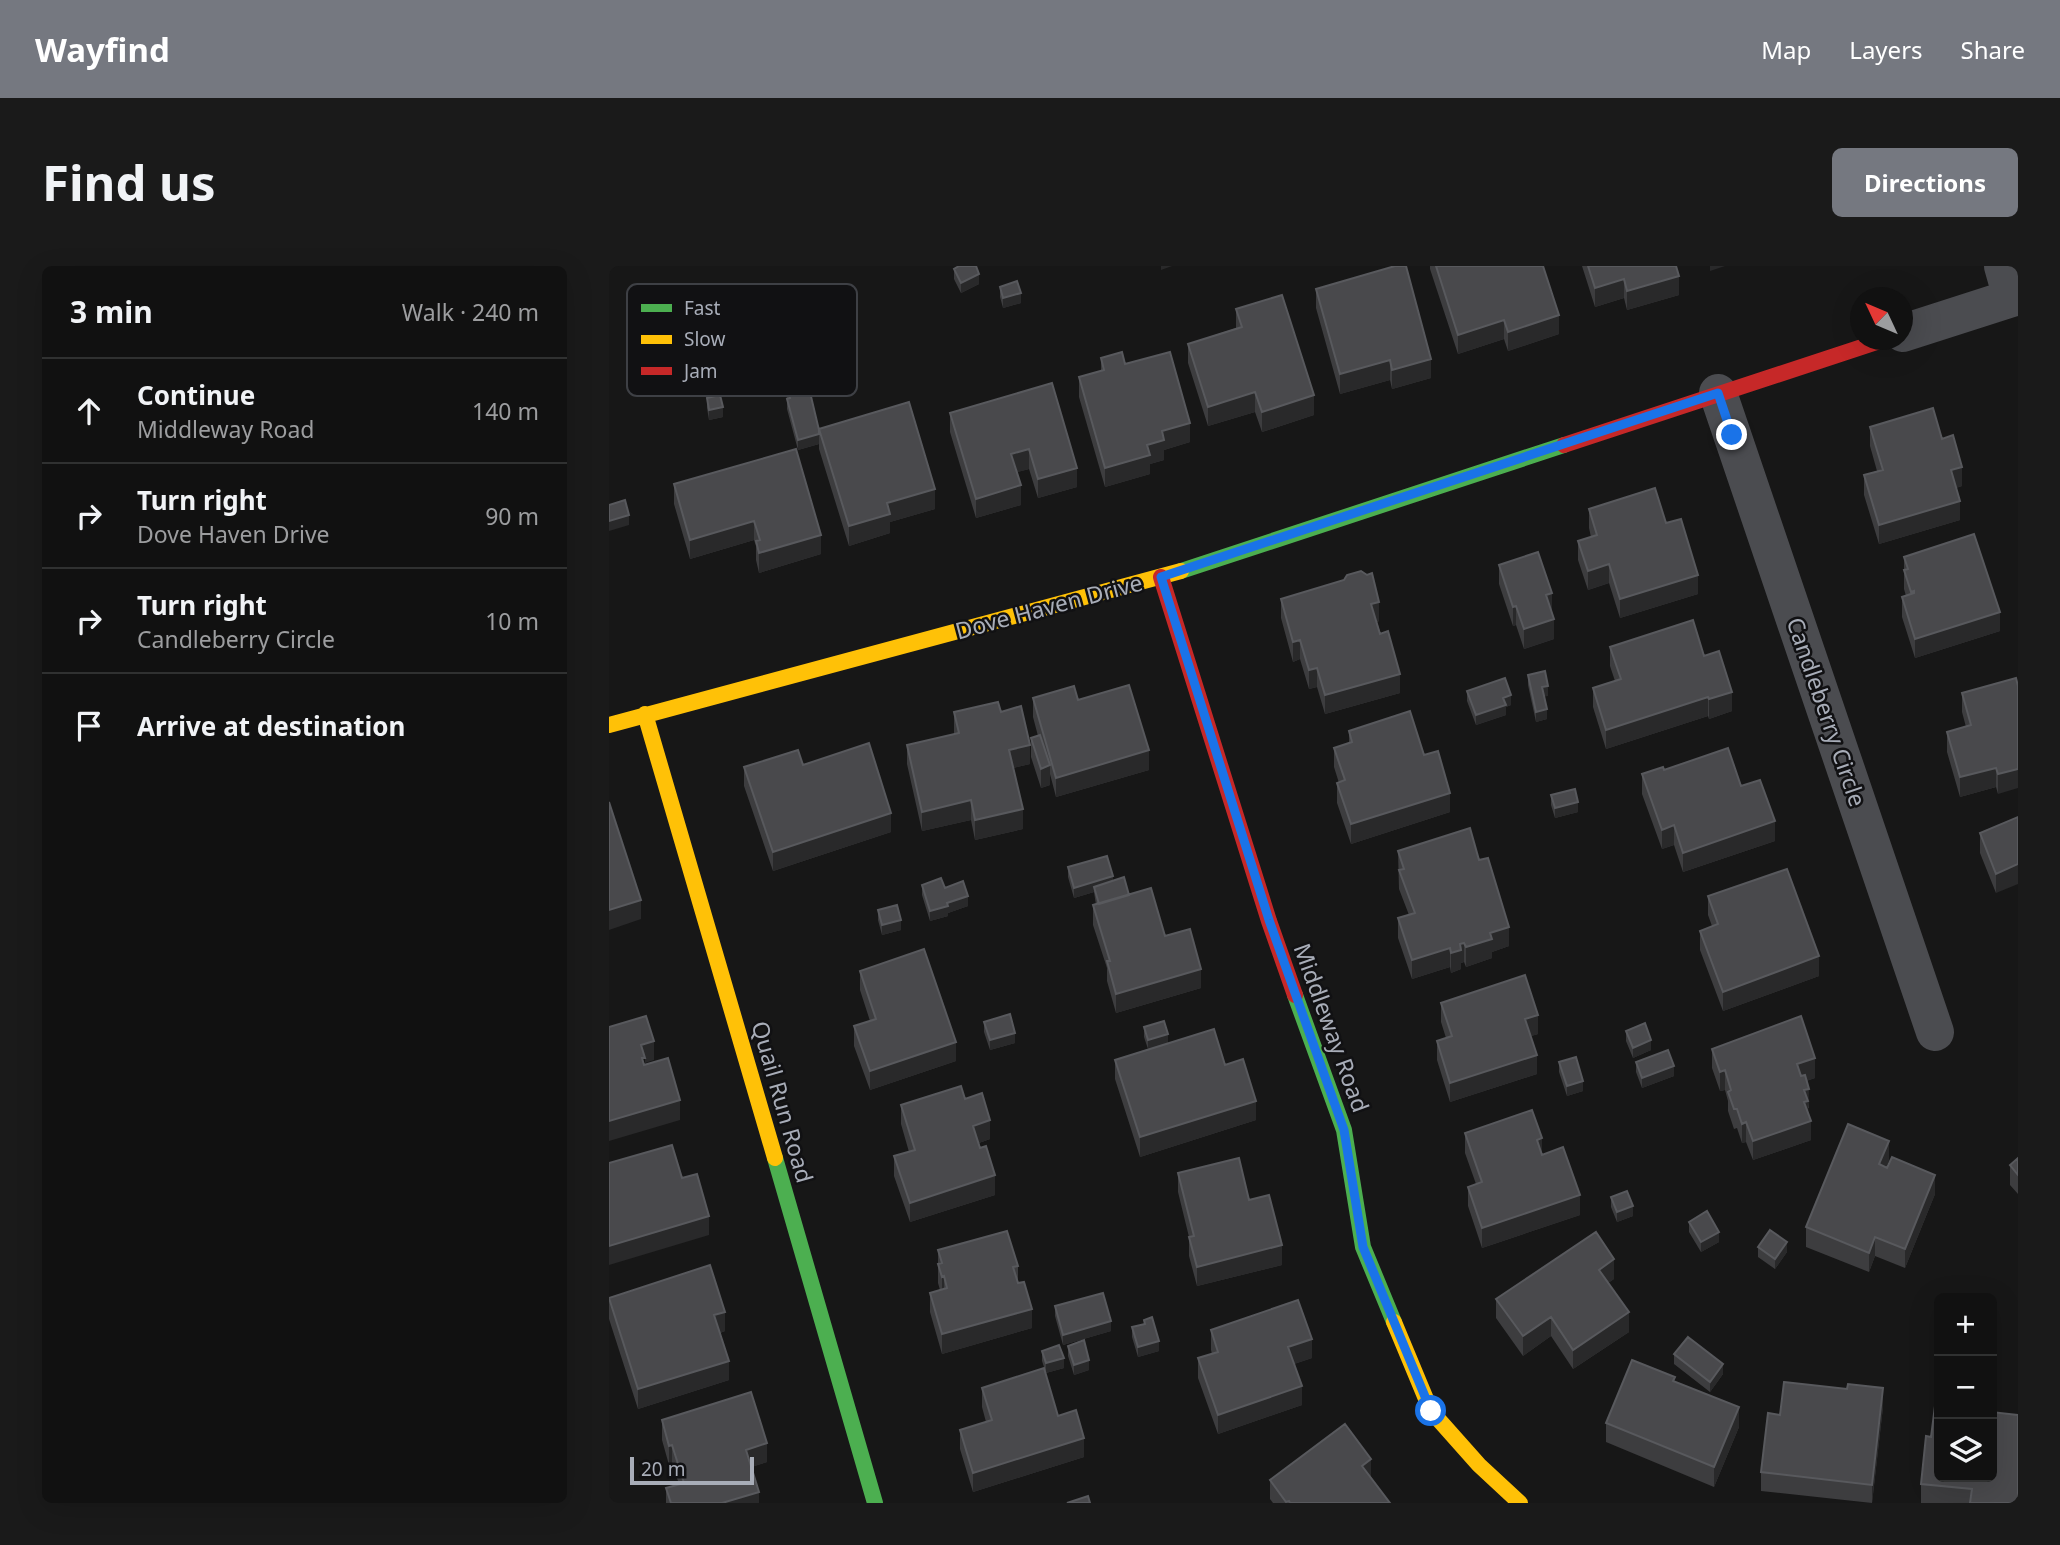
<!DOCTYPE html>
<html lang="en">
<head>
<meta charset="utf-8">
<style>
	body { margin:0; font-family:"Noto Sans",sans-serif; background:#1a1a1a; color:#f1f3f6 }
	.controls { position:absolute; right:21px; bottom:21px; display:grid; overflow:hidden; border-radius:10px; box-shadow:0 7px 28px #0002 }
	.controls button { width:63px; height:63px; display:grid; place-items:center; padding:0; border:0; border-bottom:2px solid #303131; background:#111; color:#f1f3f6; font:35px sans-serif }
	.compass { position:absolute; left:1241px; top:21px; width:63px; height:63px; border-radius:50%; background:#111; box-shadow:0 7px 28px #0002; rotate:314deg }
	.scale { position:absolute; left:21px; bottom:18px; width:124px; box-sizing:border-box; padding-left:7px; border:4px solid #a8adb8; border-top:0; font-size:19px; line-height:24px; white-space:nowrap; color:#a8adb8; -webkit-text-stroke:5px #111113; paint-order:stroke }
	.stop { position:absolute; width:21px; height:21px; margin:-16px; border:5px solid #1a73e8; border-radius:50%; background:#fff }
	.stop.end { background:#1a73e8; border-color:#fff; box-shadow:0 2px 7px #0008 }
	.list { margin:0; padding:0; list-style:none }
	h2 { display:flex; justify-content:space-between; align-items:center; height:91px; margin:0; padding:0 28px; font-size:30px }
	h2 small { font-size:23px; font-weight:400; color:#9c9d9f }
	.list li { display:grid; grid-template-columns:46px 1fr auto; gap:21px; align-items:center; box-sizing:border-box; height:105px; padding:0 28px; border-top:2px solid #303131 }
	.list b { display:block; font-size:26px; white-space:nowrap }
	.list p { margin:0; font-size:23px; white-space:nowrap; color:#9c9d9f }
	.list em { font-size:23px; font-style:normal; color:#9c9d9f }
	.icon { flex:none; width:38px; height:38px; fill:none; stroke:currentColor; stroke-width:2; stroke-linecap:round; stroke-linejoin:round }
	.map { position:relative; flex:none; width:1409px; height:1237px; overflow:hidden; border-radius:10px }
	header { display:flex; align-items:center; gap:42px; box-sizing:border-box; height:98px; padding:0 35px; background:#757880; color:#fff }
	header strong { font-size:33px }
	nav { display:flex; gap:38px; margin-inline-start:auto; font-size:24px }
	.intro { display:flex; align-items:center; justify-content:space-between; box-sizing:border-box; height:168px; padding:0 42px }
	h1 { margin:0; font-size:49px }
	.button { padding:18px 32px; border-radius:10px; background:#757880; color:#fff; font-size:24px; font-weight:700 }
	main { display:flex; gap:42px; padding:0 42px }
	aside { flex:1; background:#111; border-radius:10px; box-shadow:0 7px 28px #0002 }
	.map>svg:first-child { display:block }
	.lines { fill:none; stroke-linecap:round; stroke-linejoin:round }
	.street { stroke:#4b4c50; stroke-width:38 }
	.fast { stroke:#4caf50; stroke-width:16 }
	.slow { stroke:#ffc107; stroke-width:16 }
	.jam { stroke:#c62828; stroke-width:16 }
	.wall { fill:#3d3d3f }
	.shaded-wall { fill:#29292a }
	.building { fill:#49494c; stroke:#58595d; stroke-width:2 }
	.route { stroke:#1a73e8; stroke-width:9 }
	.labels { text-anchor:middle; stroke-width:5; stroke-linejoin:round; paint-order:stroke }
	.street-label { font-size:23px; fill:#a8adb8; stroke:#111113 }
	.key { fill:#111113; stroke:#3e4045; stroke-width:2 }
	.key-label { font-size:19px; fill:#a8adb8 }
</style>
</head>
<body>
<header>
<strong>Wayfind</strong>
<nav><a>Map</a><a>Layers</a><a>Share</a></nav>
</header>
<div class="intro"><h1>Find us</h1><a class="button">Directions</a></div>
<main>
<aside>
<h2>3 min<small>Walk · 240 m</small></h2>
<ul class="list">
<li><svg class="icon" aria-label="ahead" viewBox="0 0 24 24"><path d="M12 20V5M6 11l6-6 6 6"/></svg><div><b>Continue</b><p>Middleway Road</p></div><em>140 m</em></li>
<li><svg class="icon" aria-label="right" viewBox="0 0 24 24"><path d="M7 20v-9h11M14 6l5 5-5 5"/></svg><div><b>Turn right</b><p>Dove Haven Drive</p></div><em>90 m</em></li>
<li><svg class="icon" aria-label="right" viewBox="0 0 24 24"><path d="M7 20v-9h11M14 6l5 5-5 5"/></svg><div><b>Turn right</b><p>Candleberry Circle</p></div><em>10 m</em></li>
<li><svg class="icon" aria-label="arrive" viewBox="0 0 24 24"><path d="M6 21V4h12l-3 4 3 4H6"/></svg><div><b>Arrive at destination</b></div></li>
</ul>
</aside>
<div class="map">
<svg width="1409" height="1237" viewBox="0 0 1409 1237">
	<rect width="100%" height="100%" fill="#171717"/>
	<g class="lines">
		<path class="street" d="M1394 0 1403 32
			M1294 67 1409 30
			M1109 127 1326 766"/>
		<path class="fast" d="M572 305 955 179
			M686 729 735 864 754 981 785 1056
			M166 892 266 1237"/>
		<path class="slow" d="M36 448 166 892
			M0 459 572 305
			M785 1056 822 1145 870 1199 911 1237"/>
		<path class="jam" d="M955 179 1274 74
			M552 311 660 655 686 729"/>
	</g>
	<path class="wall" d="M821 0H934L950 68 899 85 895 73 849 88 821 3Z
		M973 0H1067L1070 29 1018 44 1015 32 986 41Z
		M345 3 370 18 352 27 345 13Z
		M391 21 412 37 394 42 391 31Z
		M707 23 822 112 783 123 781 114 731 128 707 42Z
		M627 43 705 149 653 166 646 146 599 160 579 97V78L627 62Z
		M157 75 156 101 134 100V90Z
		M492 92 516 98 581 176 555 184V194L541 198V208L496 221 470 131V111L492 105Z
		M174 107 210 164 326 243 281 256V267L240 280 210 183V178L189 184 178 143V133L174 117Z
		M443 117 468 221 429 232 420 203 408 206 412 239 367 252 341 166V147Z
		M98 132 114 151 100 154 98 142Z
		M1261 161 1353 220 1347 222 1351 254 1270 278 1255 229V209L1268 205 1261 180Z
		M65 218 212 288 150 307 147 294V280L145 274 81 293 65 238Z
		M980 243 1057 257 1089 328 1011 352 1000 317 979 324 969 294V275L982 271 980 262Z
		M1295 291 1391 365 1306 392 1293 351V331L1297 330 1295 323Z
		M890 299 943 346 945 373 915 383 907 359 904 360 890 318Z
		M672 333 770 355 768 356 791 427 716 448 708 421 700 423 691 393 684 396 672 352Z
		M1001 381 1095 390 1123 445 1100 453 1099 450 997 483 984 441V422L1006 415 1001 400Z
		M919 409 939 430H935L938 453 927 456 919 419Z
		M1407 412 1389 528 1387 521 1351 531 1338 486V466L1357 461 1353 446V427Z
		M858 425 902 439 897 441V449L867 459 858 435Z
		M424 432 469 434 540 504 447 531 441 508V519L432 522 422 491V472L429 470 424 451Z
		M345 446H392L421 498 404 502 414 563 366 574 362 554 313 565 298 498V479L345 468Z
		M740 465 815 489 841 546 742 578 728 537V517H730L725 501V482L740 477Z
		M194 499 282 566 164 605 135 520V501Z
		M1055 504 1132 520 1166 575 1074 606 1065 579 1053 583 1033 528V508Z
		M942 529 969 546 946 552 942 539Z
		M1409 551 1387 627 1371 587V567Z
		M789 585 870 594 900 680 883 686V692L857 701 855 696 852 697V703L842 707 841 701 803 713 789 672V652L800 649 790 623Z
		M459 601 504 614 520 629 556 670 592 722 507 747 498 715V702L484 659V639H487L485 626 465 632 459 611Z
		M313 619 359 640 339 647V650L321 655 313 629Z
		M1099 630 1210 710 1114 745 1091 684V665L1103 660 1099 649Z
		M269 644 292 664 273 669 269 654Z
		M251 705 347 795 261 824 245 780V760L261 755 251 724Z
		M832 737 929 768 922 770 928 808 841 836 828 794V775L837 772 832 756Z
		M375 756 406 777 381 784 375 766Z
		M535 761 559 777 616 799 647 854 531 891 506 813V794L539 783 535 771Z
		M1017 765 1042 784 1024 792 1017 775Z
		M1103 783 1206 812 1197 815 1200 842H1199V846L1202 874 1144 894 1137 876 1133 877 1128 862 1125 863 1119 845V835L1116 824 1111 825 1103 802Z
		M950 796 974 825 958 830 950 806Z
		M1027 796 1065 810 1033 822 1027 806Z
		M356 833 381 873 370 877 386 929 301 956 285 910V890L300 886 292 858V839Z
		M856 867 933 887 971 949 873 982 859 940V921L867 918 856 887Z
		M1409 892V928L1401 919V899Z
		M1280 894 1277 901 1326 928 1296 1002 1266 990 1260 1006 1197 981V961Z
		M569 907 640 934 673 999 588 1020 580 990V971L569 926Z
		M1002 931 1024 950 1008 956 1002 941Z
		M1080 956 1110 976 1092 986 1080 966Z
		M1149 981 1178 986 1166 1003 1149 991Z
		M329 984 409 1000V1017L423 1062 333 1088 321 1046V1027L331 1024 329 1017Z
		M1005 1013 999 1017 1020 1066 964 1103 942 1070 914 1090 887 1052V1033Z
		M0 1032 116 1065 111 1067 120 1114 29 1143 0 1053Z
		M446 1040 502 1065 454 1079 446 1050Z
		M535 1054 550 1085 529 1091 523 1071V1061L535 1058Z
		M602 1064 703 1092 685 1098 693 1139 609 1168 589 1112V1092L603 1088 602 1084Z
		M459 1080 480 1104 465 1109 459 1090Z
		M433 1085 455 1102 437 1107 433 1095Z
		M1065 1088 1114 1108 1101 1126 1065 1098Z
		M1066 1115 1130 1161 1105 1221 997 1176V1157Z
		M373 1122 475 1191 364 1226 351 1183V1164L377 1156 373 1141Z
		M1238 1123 1274 1141 1263 1237 1152 1225V1206L1171 1149Z
		M53 1154 158 1196 142 1201 150 1237H57V1222L70 1218 63 1198 60 1199 53 1174Z
		M1322 1171 1409 1237H1312V1218Z
		M762 1211 781 1237H664L661 1233V1214Z"/>
	<path class="shaded-wall" d="M552 0H563L552 4Z
		M1101 0H1116L1101 5Z
		M370 8V18L352 27V17Z
		M1070 10V29L1018 44V25Z
		M1015 13V32L986 41V22Z
		M412 27V37L394 42V32Z
		M950 49V68L899 85V66Z
		M895 54V73L849 88V69Z
		M822 93V112L783 123V104Z
		M781 94V114L731 128V108Z
		M646 126V146L599 160V141Z
		M705 129V149L653 166V146Z
		M114 141V151L100 154V144Z
		M581 157V176L555 184V194L541 198V208L496 221V202L538 179 553 165Z
		M210 168V178L189 184V174Z
		M420 183V203L402 208V188Z
		M1353 201V220L1342 223V204Z
		M468 202V221L429 232V213Z
		M412 219V239L367 252V233Z
		M326 223V243L281 256V267L240 280V260L278 237Z
		M1351 235V254L1270 278V259Z
		M20 249V259L0 265V255Z
		M145 255V274L81 293V274Z
		M212 269V288L150 307V287Z
		M1000 298V317L979 324V305Z
		M1089 309V328L1011 352V333Z
		M943 327V346L937 329Z
		M770 336V355L762 357V338Z
		M907 340V359L904 360V341Z
		M1391 346V365L1306 392V373Z
		M945 353V373L915 383V363Z
		M691 374V393L684 396V376Z
		M708 402V421L700 423V404Z
		M791 408V427L716 448V429Z
		M939 420V430L933 431V421Z
		M1123 426V445L1100 453V433Z
		M902 429V439L897 441V449L867 459V449L894 432Z
		M1099 431V450L997 483V464Z
		M938 443V453L927 456V446Z
		M421 479V498L400 503V484Z
		M540 484V504L447 531V512Z
		M441 499V519L432 522V503Z
		M1387 502V521L1351 531V511Z
		M1409 503V522L1389 528V508Z
		M841 527V546L742 578V558Z
		M362 534V554L313 565V546Z
		M969 536V546L946 552V542Z
		M414 543V563L366 574V554Z
		M282 547V566L164 605V586Z
		M1166 555V575L1074 606V587Z
		M1065 559V579L1053 583V564Z
		M1409 598V618L1387 627V608Z
		M504 610V620L485 621V626L465 632V622Z
		M359 630V640L339 647V650L321 655V645L338 637Z
		M32 634V653L0 664V644Z
		M292 654V664L273 669V659Z
		M900 661V680L883 686V692L857 701V681L881 667Z
		M855 677V696L852 697V703L842 707V687L851 678Z
		M841 682V701L803 713V694Z
		M1210 690V710L1114 745V726Z
		M592 703V722L507 747V728Z
		M929 749V768L916 772V753Z
		M406 767V777L381 784V774Z
		M559 768V777L539 784V774Z
		M1042 774V784L1024 792V782Z
		M45 775V794L36 797V792L32 779Z
		M347 776V795L261 824V805Z
		M928 789V808L841 836V817Z
		M1206 792V812L1188 818V798Z
		M1065 800V810L1033 822V812Z
		M1116 804V824L1111 825V806Z
		M974 815V825L958 830V820Z
		M1200 823 1199 854 1195 855V824Z
		M71 834V854L0 875V855Z
		M647 835V854L531 891V871Z
		M381 854V873L364 879V860Z
		M1202 855V874L1144 894V875Z
		M1137 856V876L1133 877V858Z
		M933 872V892L928 874Z
		M1280 875V894L1270 918V898Z
		M386 909V929L301 956V937Z
		M1326 909V928L1296 1002V983Z
		M971 929V949L873 982V962Z
		M1024 940V950L1008 956V946Z
		M100 950V969L0 999V980Z
		M1110 966V976L1092 986V976Z
		M1266 971V990L1260 1006V987Z
		M1178 976V986L1166 1003V993Z
		M673 979V999L588 1020V1001Z
		M1005 993V1013L990 1023V1004Z
		M335 1010V1030L333 1031V1011Z
		M423 1043V1062L333 1088V1068Z
		M116 1046V1065L105 1069V1049Z
		M1020 1046V1066L964 1103V1084Z
		M942 1051V1070L914 1090V1070Z
		M502 1055V1065L454 1079V1069Z
		M703 1073V1092L679 1100V1081Z
		M550 1075V1085L529 1091V1081Z
		M455 1092V1102L437 1107V1097Z
		M480 1094V1104L465 1109V1099Z
		M120 1095V1114L29 1143V1123Z
		M1114 1098V1108L1101 1126V1116Z
		M693 1120V1139L609 1168V1149Z
		M1274 1122V1141L1263 1237V1219Z
		M1130 1141V1161L1105 1221V1201Z
		M475 1172V1191L364 1226V1207Z
		M158 1177V1196L137 1203V1184Z
		M63 1179V1198L60 1199V1180Z
		M762 1193V1212L753 1200Z
		M150 1226V1237H113Z"/>
	<path class="building" d="M350 0H367L370 8 352 17 345 3Z
		M786 0H797L822 93 783 104 781 94 731 108 707 23Z
		M827 0H934L950 49 899 66 895 54 849 69Z
		M979 0H1067L1070 10 1018 25 1015 13 986 22Z
		M408 15 412 27 394 32 391 21Z
		M673 29 705 129 653 146 646 126 599 141 579 78 633 61 627 43Z
		M513 86 516 98 561 86 581 157 553 165 555 174 538 179 541 189 496 202 470 111 495 104 492 92Z
		M195 101 210 164V168L189 174 178 133 181 132 174 107Z
		M443 117 468 202 429 213 420 183 402 188 412 219 367 233 341 147Z
		M111 129 114 141 100 144 98 132Z
		M300 136 326 223 278 237 281 248 240 260 210 163Z
		M1324 142 1333 173 1344 169 1353 201 1342 204 1351 235 1270 259 1255 209 1274 204 1261 161Z
		M187 183 212 269 150 287 147 275 151 274 145 255 81 274 65 218Z
		M1046 222 1057 257 1072 253 1089 309 1011 333 1000 298 979 305 969 275 988 269 980 243Z
		M16 234 20 249 0 255V239Z
		M1365 268 1391 346 1306 373 1293 331 1305 327V325L1302 326 1295 304 1299 303 1295 291Z
		M929 286 943 327 937 329 945 353 915 363 907 340 904 341 890 299Z
		M752 305 758 309 763 307 770 336 762 338 771 368 779 365 791 408 716 429 708 402 700 404 691 374 684 376 672 333 735 314 738 309Z
		M1084 354 1095 390 1110 385 1123 426 1100 433 1099 431 997 464 984 422 1012 413 1001 381Z
		M936 405 939 420 933 421 938 443 927 446 919 409Z
		M896 412 902 429 894 432 897 439 867 449 858 425Z
		M1407 412 1409 420V503L1389 508 1387 502 1351 511 1338 466 1362 459 1353 427Z
		M520 419 540 484 447 512 424 432 465 420 469 434Z
		M389 436 392 446 412 440 421 479 400 484 414 543 366 554 362 534 313 546 298 479 350 467 345 446Z
		M801 445 815 489 829 485 841 527 742 558 728 517 736 514 725 482 743 476 740 465Z
		M431 469 441 499 432 503 422 472Z
		M260 477 282 547 164 586 135 501 189 484 194 499Z
		M1119 482 1132 520 1151 514 1166 555 1074 587 1065 559 1053 564 1033 508 1054 501 1055 504Z
		M966 523 969 536 946 542 942 529Z
		M0 536 32 634 0 644Z
		M1409 551V598L1387 608 1371 567Z
		M861 562 870 594 879 592 900 661 881 667 883 673 857 681 855 677 851 678 852 684 842 687 841 682 803 694 789 652 806 647 790 604 795 603 789 585Z
		M498 590 504 610 465 622 459 601Z
		M1178 603 1210 690 1114 726 1091 665 1109 658 1099 630Z
		M515 611 520 629 490 638 485 621Z
		M332 612 336 622 354 615 359 630 338 637 339 640 321 645 313 619Z
		M542 622 556 670 581 663 592 703 507 728 498 695H501L484 639Z
		M288 639 292 654 273 659 269 644Z
		M315 683 347 776 261 805 245 760 267 753 251 705Z
		M916 709 929 749 916 753 928 789 841 817 828 775 843 770 832 737Z
		M401 748 406 767 381 774 375 756Z
		M37 750 45 775 32 779 36 792H33L35 799 59 792 71 834 0 855V761Z
		M1192 750 1206 792 1188 798 1192 810 1196 809 1200 823 1195 824 1199 835 1195 836 1202 855 1144 875 1137 856 1133 858 1128 843H1125L1119 826 1122 824 1116 804 1111 806 1103 783Z
		M555 755 559 768 539 774 535 761Z
		M1036 757 1042 774 1024 782 1017 765Z
		M605 763 616 799 634 793 647 835 531 871 506 794Z
		M1059 784 1065 800 1033 812 1027 796Z
		M967 791 974 815 958 820 950 796Z
		M352 820 356 833 373 827 381 854 364 860 371 882 377 880 386 909 301 937 285 890 306 884 292 839Z
		M923 844 933 872 928 874 933 889 954 881 971 929 873 962 859 921 873 916 856 867Z
		M1239 858 1280 875 1270 898 1278 902 1283 891 1326 909 1296 983 1266 971 1260 987 1197 961Z
		M63 879 73 912 88 908 100 950 0 980V897Z
		M630 892 640 934 660 929 673 979 588 1001 580 971 585 970 569 907Z
		M1409 892V909L1401 899Z
		M1018 925 1024 940 1008 946 1002 931Z
		M1098 945 1110 966 1092 976 1080 956Z
		M1161 964 1178 976 1166 993 1149 981Z
		M398 965 409 1000 404 1001 409 1017 415 1016 423 1043 333 1068 321 1027 338 1022 335 1010 333 1011 329 998 333 997 329 984Z
		M987 966 1005 993 990 1004 1020 1046 964 1084 942 1051 914 1070 887 1033Z
		M101 999 116 1046 105 1049 120 1095 29 1123 0 1032Z
		M494 1027 502 1055 454 1069 446 1040Z
		M689 1034 703 1073 679 1081 693 1120 609 1149 589 1092 609 1086 602 1064Z
		M543 1051 550 1075 529 1081 523 1061 536 1058 535 1054Z
		M1079 1071 1114 1098 1101 1116 1065 1088Z
		M475 1074 480 1094 465 1099 459 1080Z
		M450 1079 455 1092 437 1097 433 1085Z
		M1023 1094 1066 1111 1064 1115 1130 1141 1105 1201 997 1157Z
		M435 1102 449 1150 467 1144 475 1172 364 1207 351 1164 383 1154 373 1122Z
		M1175 1116 1238 1123 1239 1118 1274 1122 1263 1219 1152 1206 1159 1147 1171 1149Z
		M142 1126 158 1177 137 1184 150 1226 113 1237H62L57 1222 75 1217 63 1179 60 1180 53 1154Z
		M1326 1140H1330V1211H1383V1146L1409 1149V1237H1361L1363 1223 1312 1218 1317 1170 1322 1171Z
		M736 1158 762 1193 753 1200 781 1237H681L680 1235 677 1236 661 1214Z
		M479 1230 481 1237H458Z"/>
	<g class="lines">
		<path class="route" d="M822 1145 754 981 735 864 660 654 552 311 1109 127 1123 169"/>
	</g>
	<g class="labels">
		<g class="street-label">
			<text transform="translate(440 341) rotate(-15)" y="8">Dove Haven Drive</text>
			<text transform="translate(1217 446) rotate(71)" y="8">Candleberry Circle</text>
			<text transform="translate(722 762) rotate(70)" y="8">Middleway Road</text>
			<text transform="translate(173 836) rotate(74)" y="8">Quail Run Road</text>
		</g>
	</g>
	<rect x="18" y="18" width="230" height="112" rx="10" class="key"/>
	<rect x="32" y="38" width="31" height="8" fill="#4caf50"/>
	<rect x="32" y="69" width="31" height="9" fill="#ffc107"/>
	<rect x="32" y="101" width="31" height="8" fill="#c62828"/>
	<g class="key-label">
		<text x="75" y="49">Fast</text>
		<text x="75" y="80">Slow</text>
		<text x="75" y="112">Jam</text>
	</g>
</svg>
<div class="controls">
<button>+</button>
<button>−</button>
<button><svg class="icon" aria-label="layers" viewBox="0 0 24 24"><path d="M12 4l9 5-9 5-9-5zM3 14l9 5 9-5"/></svg></button>
</div>
<svg class="compass" viewBox="-18 -18 36 36"><path d="M0-13l5 13h-10z" fill="#e53935"/><path d="M0 13l5-13h-10z" fill="#9c9d9f"/></svg>
<div class="scale">20 m</div>
<div class="stop" style="left:822px;top:1145px"></div>
<div class="stop end" style="left:1123px;top:169px"></div>
</div>
</main>
</body>
</html>
